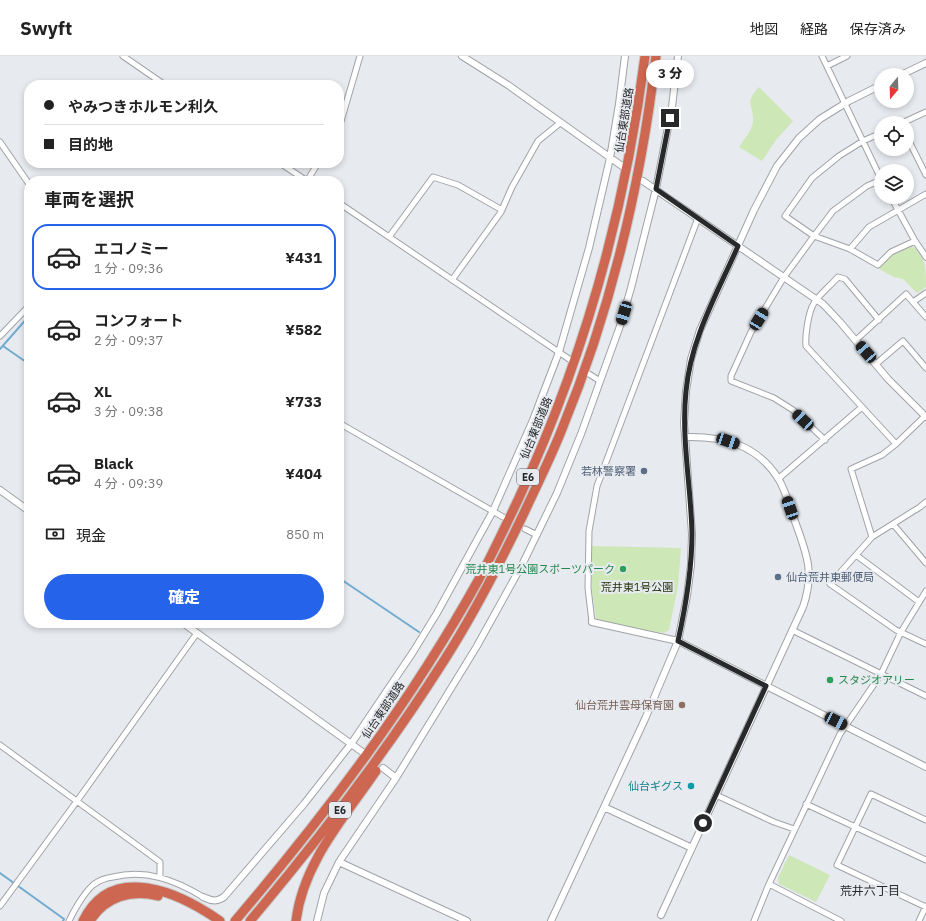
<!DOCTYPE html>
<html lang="ja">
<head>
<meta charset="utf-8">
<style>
  :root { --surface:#fff; --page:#f6f6f6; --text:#222; --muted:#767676; --line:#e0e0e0; --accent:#2563eb }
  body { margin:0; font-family:"IBM Plex Sans","Noto Sans JP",sans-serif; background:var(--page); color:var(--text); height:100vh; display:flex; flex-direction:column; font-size:15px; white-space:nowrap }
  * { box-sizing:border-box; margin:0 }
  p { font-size:13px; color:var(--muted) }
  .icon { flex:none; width:22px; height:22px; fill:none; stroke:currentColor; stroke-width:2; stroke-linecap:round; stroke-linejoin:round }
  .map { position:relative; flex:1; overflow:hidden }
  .panel { position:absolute; left:24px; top:120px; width:320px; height:452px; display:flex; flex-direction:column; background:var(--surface); border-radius:16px; box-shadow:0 2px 6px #0003 }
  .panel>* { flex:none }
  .banner { position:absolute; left:24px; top:24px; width:320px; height:88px; border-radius:16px; box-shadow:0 2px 6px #0003; display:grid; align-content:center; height:88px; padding:0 20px; background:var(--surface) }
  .needle { width:26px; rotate:199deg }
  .controls { position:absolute; left:874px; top:12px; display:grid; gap:8px }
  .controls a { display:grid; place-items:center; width:40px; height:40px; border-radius:50%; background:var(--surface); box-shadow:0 2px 6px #0003; font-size:20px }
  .end { position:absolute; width:18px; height:18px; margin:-9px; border:5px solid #28292b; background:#fff; box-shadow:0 0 0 2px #fff }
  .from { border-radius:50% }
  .bubble { position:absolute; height:28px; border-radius:14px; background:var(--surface); box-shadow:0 2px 6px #0003; font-size:13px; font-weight:800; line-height:28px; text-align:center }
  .car { position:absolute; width:12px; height:24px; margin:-12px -6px; border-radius:5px; box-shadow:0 0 3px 1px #0007; background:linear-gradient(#222 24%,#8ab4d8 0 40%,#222 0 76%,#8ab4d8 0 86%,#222 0) }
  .banner b { display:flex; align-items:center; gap:14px; height:38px; font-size:15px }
  .banner b+b { border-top:1px solid var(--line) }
  .banner i { width:10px; height:10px; background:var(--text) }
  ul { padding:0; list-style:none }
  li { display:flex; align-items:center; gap:12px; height:66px; margin:0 8px 6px; padding:0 12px; border:2px solid transparent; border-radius:16px }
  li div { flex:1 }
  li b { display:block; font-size:15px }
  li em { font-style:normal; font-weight:800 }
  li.on { border-color:var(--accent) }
  li>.icon { width:36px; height:36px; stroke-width:1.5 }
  h2 { padding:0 20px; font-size:18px; line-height:48px }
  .pay { display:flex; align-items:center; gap:10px; height:44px; padding:0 20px; font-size:15px }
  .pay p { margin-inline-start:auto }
  .button { display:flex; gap:8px; margin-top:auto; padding:8px 20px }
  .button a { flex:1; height:46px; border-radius:24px; background:var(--accent); color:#fff; font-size:16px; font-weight:800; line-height:46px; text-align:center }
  header { display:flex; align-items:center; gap:24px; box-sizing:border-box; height:56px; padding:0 20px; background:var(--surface); border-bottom:1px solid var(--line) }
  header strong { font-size:19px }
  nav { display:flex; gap:22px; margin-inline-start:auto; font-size:14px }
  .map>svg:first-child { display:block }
  .green { fill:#cee7b7 }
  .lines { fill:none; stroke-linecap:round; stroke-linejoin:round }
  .stream { stroke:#72abcf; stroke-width:2 }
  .minor-casing { stroke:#a0a3a7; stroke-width:7 }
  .tertiary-casing { stroke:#a0a3a7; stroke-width:8 }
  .motorway-casing { stroke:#c7c7c8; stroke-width:11 }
  .minor { stroke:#fff; stroke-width:5 }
  .tertiary { stroke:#fff; stroke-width:6 }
  .motorway { stroke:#ce6751; stroke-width:9 }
  .route { stroke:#28292b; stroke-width:5 }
  .service-dot { fill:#5c6f8a; stroke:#e7eaef; stroke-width:1.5 }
  .leisure-dot { fill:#2e9e5b; stroke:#e7eaef; stroke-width:1.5 }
  .education-dot { fill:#8d6e63; stroke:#e7eaef; stroke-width:1.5 }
  .culture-dot { fill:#0f9aa8; stroke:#e7eaef; stroke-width:1.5 }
  .labels { text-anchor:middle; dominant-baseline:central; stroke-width:4; stroke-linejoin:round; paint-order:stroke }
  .shield { fill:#e7eaef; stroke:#616366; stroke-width:1 }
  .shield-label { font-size:10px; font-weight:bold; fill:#28292b }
  .street-label { font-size:11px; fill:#28292b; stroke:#e7eaef }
  .service-label { font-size:11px; fill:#4e5e75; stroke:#e7eaef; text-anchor:end }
  .leisure-label { font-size:11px; fill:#27864d; stroke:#e7eaef; text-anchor:end }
  .park-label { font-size:11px; fill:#22330c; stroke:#e7eaef }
  .education-label { font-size:11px; fill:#785e54; stroke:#e7eaef; text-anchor:end }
  .culture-label { font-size:11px; fill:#0d838f; stroke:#e7eaef; text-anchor:end }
  .neighbourhood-label { font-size:12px; fill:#28292b; stroke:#e7eaef }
</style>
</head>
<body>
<header>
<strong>Swyft</strong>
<nav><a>地図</a><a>経路</a><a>保存済み</a></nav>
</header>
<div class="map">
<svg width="926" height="865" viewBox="0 0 926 865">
  <rect width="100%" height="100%" fill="#e7eaef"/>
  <path class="green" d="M759,31L793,65L776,84L762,105L739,91C744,84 752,74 753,66C754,47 743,49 759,31Z
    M911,190C926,196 926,215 926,231L917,237L903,223L894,221L879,213L891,200Z
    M592,490L681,492L678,530L669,574L664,577L643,574L599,565L596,562L592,534Z
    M789,799L830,819L816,846L779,828L778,822Z"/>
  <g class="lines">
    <path class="stream" d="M3,290L29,308
      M0,293L29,260
      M339,522L419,576
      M0,817L64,863L63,865"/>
    <g class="minor-casing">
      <path id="minor" d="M123,0L165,29
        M822,0L881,123
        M827,10L847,0
        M902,67L926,56
        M339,72L360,0
        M881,77L863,85L839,100L812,122L785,160L814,180L833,155L867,130L881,124
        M907,81L926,119
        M0,86L29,128
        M280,107L307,125
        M307,125L318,107
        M891,141L915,185L926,201
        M339,147L569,303
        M389,181L433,121L458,129L502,154
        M850,193L869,171L926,138
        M452,224L501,156L512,131L538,85L560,67
        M913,246L926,237
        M879,264L845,223L838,221C830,230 820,238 814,247C808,257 805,280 806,290L896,388
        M0,280L29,250
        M856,284L906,238L926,261
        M876,308L903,285L926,312
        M589,318L600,325
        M339,367L503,461
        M825,384L793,354L774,342L731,325V320L751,276L784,221L814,180L850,193L878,209L891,196L915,185
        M778,423L862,351
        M926,446L920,451L872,481L830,528L896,574L926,588
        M893,468L926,507
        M525,473L537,479
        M872,481L851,413L882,399L896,388L925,360
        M856,499L919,546
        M592,566L588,532L589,475L597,430L698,162
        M792,574L926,640
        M0,689L160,806V821
        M716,739L774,766L794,773
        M806,748L926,804
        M769,828L841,865
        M0,850L77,745L197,577
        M926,851L837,809L871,738L926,764
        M69,865C74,854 84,837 93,829C98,825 106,822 113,821C146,813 175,824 203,841
        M754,865L769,828L840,678L881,618L901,576L926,535
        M919,865L926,850"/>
    </g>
    <g class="tertiary-casing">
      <path id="tertiary" d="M462,0L508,29L622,110
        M901,19L926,7
        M643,125L823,248L840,266L888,323L926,361
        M0,434L29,455
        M592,566L678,585L926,711
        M183,567L361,695
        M383,712L396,722
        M604,751L692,792
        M339,806L467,865
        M203,841C212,845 216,846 224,841L304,748L351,688L413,596L437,557L493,455L533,364L559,296L589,192L610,102L619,48L625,0
        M661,859L803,551C814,519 808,501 797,471C791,455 787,437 778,422C756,388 723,380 685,381
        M317,865L324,837L339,806L396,722L477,590L523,507L557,437L581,378L620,270L631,232L656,133L672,51L678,0
        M551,865L645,663L678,585L687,540L691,509L692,478L684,367L686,335L691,303L700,274L754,154L777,110L799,82L820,63L849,45L881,29"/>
    </g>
    <g class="motorway-casing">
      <path id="motorway" d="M83,865C112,805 180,837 220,865
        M90,865C105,841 131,833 158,840
        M235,865C326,758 411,646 479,523C493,497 505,471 518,444C584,303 625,155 645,0
        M250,865C320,782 387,695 445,603C475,556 500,507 524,457C537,429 551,401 562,373C611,254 641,127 656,0
        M296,865C303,807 344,762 376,715"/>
    </g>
    <use href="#minor" class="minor"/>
    <use href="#tertiary" class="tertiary"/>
    <use href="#motorway" class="motorway"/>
  </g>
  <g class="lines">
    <path class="route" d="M670,62L656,133L738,190C717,238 691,282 686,335C681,382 691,430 692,477C692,513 686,549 678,585L766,630L703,767"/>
  </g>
  <g class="service-dot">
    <circle cx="644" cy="415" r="4"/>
    <circle cx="778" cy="521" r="4"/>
  </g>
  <g class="leisure-dot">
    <circle cx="623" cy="513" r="4"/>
    <circle cx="830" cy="624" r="4"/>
  </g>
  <circle class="education-dot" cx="682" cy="649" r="4"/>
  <circle class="culture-dot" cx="691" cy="730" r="4"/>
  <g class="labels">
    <g class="shield">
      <rect x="517" y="413" width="22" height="16" rx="3"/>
      <rect x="329" y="746" width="22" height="16" rx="3"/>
    </g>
    <g class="shield-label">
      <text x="528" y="421">E6</text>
      <text x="340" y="754">E6</text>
    </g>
    <g class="street-label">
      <text transform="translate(624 64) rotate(-81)">仙台東部道路</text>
      <text transform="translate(536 372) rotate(-68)">仙台東部道路</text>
      <text transform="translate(383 654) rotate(-56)">仙台東部道路</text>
    </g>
    <g class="service-label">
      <text x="636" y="415">若林警察署</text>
      <text x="786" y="521" text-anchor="start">仙台荒井東郵便局</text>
    </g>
    <g class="leisure-label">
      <text x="615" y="513">荒井東1号公園スポーツパーク</text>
      <text x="838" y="624" text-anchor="start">スタジオアリー</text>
    </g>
    <g class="park-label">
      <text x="637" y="531">荒井東1号公園</text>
    </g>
    <g class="education-label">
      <text x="674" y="649">仙台荒井雲母保育園</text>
    </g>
    <g class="culture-label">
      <text x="683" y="730">仙台ギグス</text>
    </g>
    <g class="neighbourhood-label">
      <text x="870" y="834">荒井六丁目</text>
    </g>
  </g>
</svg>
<div class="controls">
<a><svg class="needle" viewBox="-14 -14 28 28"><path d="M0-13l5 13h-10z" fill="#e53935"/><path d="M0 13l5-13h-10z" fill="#767676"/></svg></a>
<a><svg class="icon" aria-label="locate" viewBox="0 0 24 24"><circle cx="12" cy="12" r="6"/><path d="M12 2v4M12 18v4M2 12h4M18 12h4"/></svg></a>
<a><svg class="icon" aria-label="layers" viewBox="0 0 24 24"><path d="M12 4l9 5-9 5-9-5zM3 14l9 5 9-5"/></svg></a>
</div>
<i class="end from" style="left:703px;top:767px"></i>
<i class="end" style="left:670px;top:62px"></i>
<div class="bubble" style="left:646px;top:4px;width:48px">3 分</div>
<i class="car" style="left:624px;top:257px;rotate:197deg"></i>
<i class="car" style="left:759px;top:263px;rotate:31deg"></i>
<i class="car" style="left:866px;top:296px;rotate:319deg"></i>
<i class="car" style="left:803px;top:364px;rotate:313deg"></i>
<i class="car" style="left:728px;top:385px;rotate:109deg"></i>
<i class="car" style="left:790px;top:452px;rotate:341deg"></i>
<i class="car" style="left:836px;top:665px;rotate:117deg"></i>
<div class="banner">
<b><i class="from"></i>やみつきホルモン利久</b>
<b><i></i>目的地</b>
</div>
<section class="panel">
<h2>車両を選択</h2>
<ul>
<li class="on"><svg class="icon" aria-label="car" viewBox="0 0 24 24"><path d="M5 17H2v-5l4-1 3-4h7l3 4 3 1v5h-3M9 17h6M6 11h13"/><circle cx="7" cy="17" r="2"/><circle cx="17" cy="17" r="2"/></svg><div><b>エコノミー</b><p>1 分 · 09:36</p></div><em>¥431</em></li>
<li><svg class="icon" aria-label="car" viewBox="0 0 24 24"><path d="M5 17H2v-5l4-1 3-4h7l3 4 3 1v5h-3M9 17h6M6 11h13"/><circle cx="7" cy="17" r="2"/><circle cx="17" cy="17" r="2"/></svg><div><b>コンフォート</b><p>2 分 · 09:37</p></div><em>¥582</em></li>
<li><svg class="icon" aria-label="car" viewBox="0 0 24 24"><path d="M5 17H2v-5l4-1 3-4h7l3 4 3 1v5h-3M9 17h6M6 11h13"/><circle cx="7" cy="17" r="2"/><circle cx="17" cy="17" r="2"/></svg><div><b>XL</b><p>3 分 · 09:38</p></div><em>¥733</em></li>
<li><svg class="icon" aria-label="car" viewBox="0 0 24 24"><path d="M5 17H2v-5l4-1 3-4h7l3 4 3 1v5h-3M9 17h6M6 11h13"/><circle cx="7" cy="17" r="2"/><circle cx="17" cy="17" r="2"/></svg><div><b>Black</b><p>4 分 · 09:39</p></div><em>¥404</em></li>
</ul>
<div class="pay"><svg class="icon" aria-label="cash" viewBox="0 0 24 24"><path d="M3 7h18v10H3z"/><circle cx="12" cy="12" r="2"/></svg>現金<p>850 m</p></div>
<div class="button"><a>確定</a></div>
</section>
</div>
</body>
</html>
